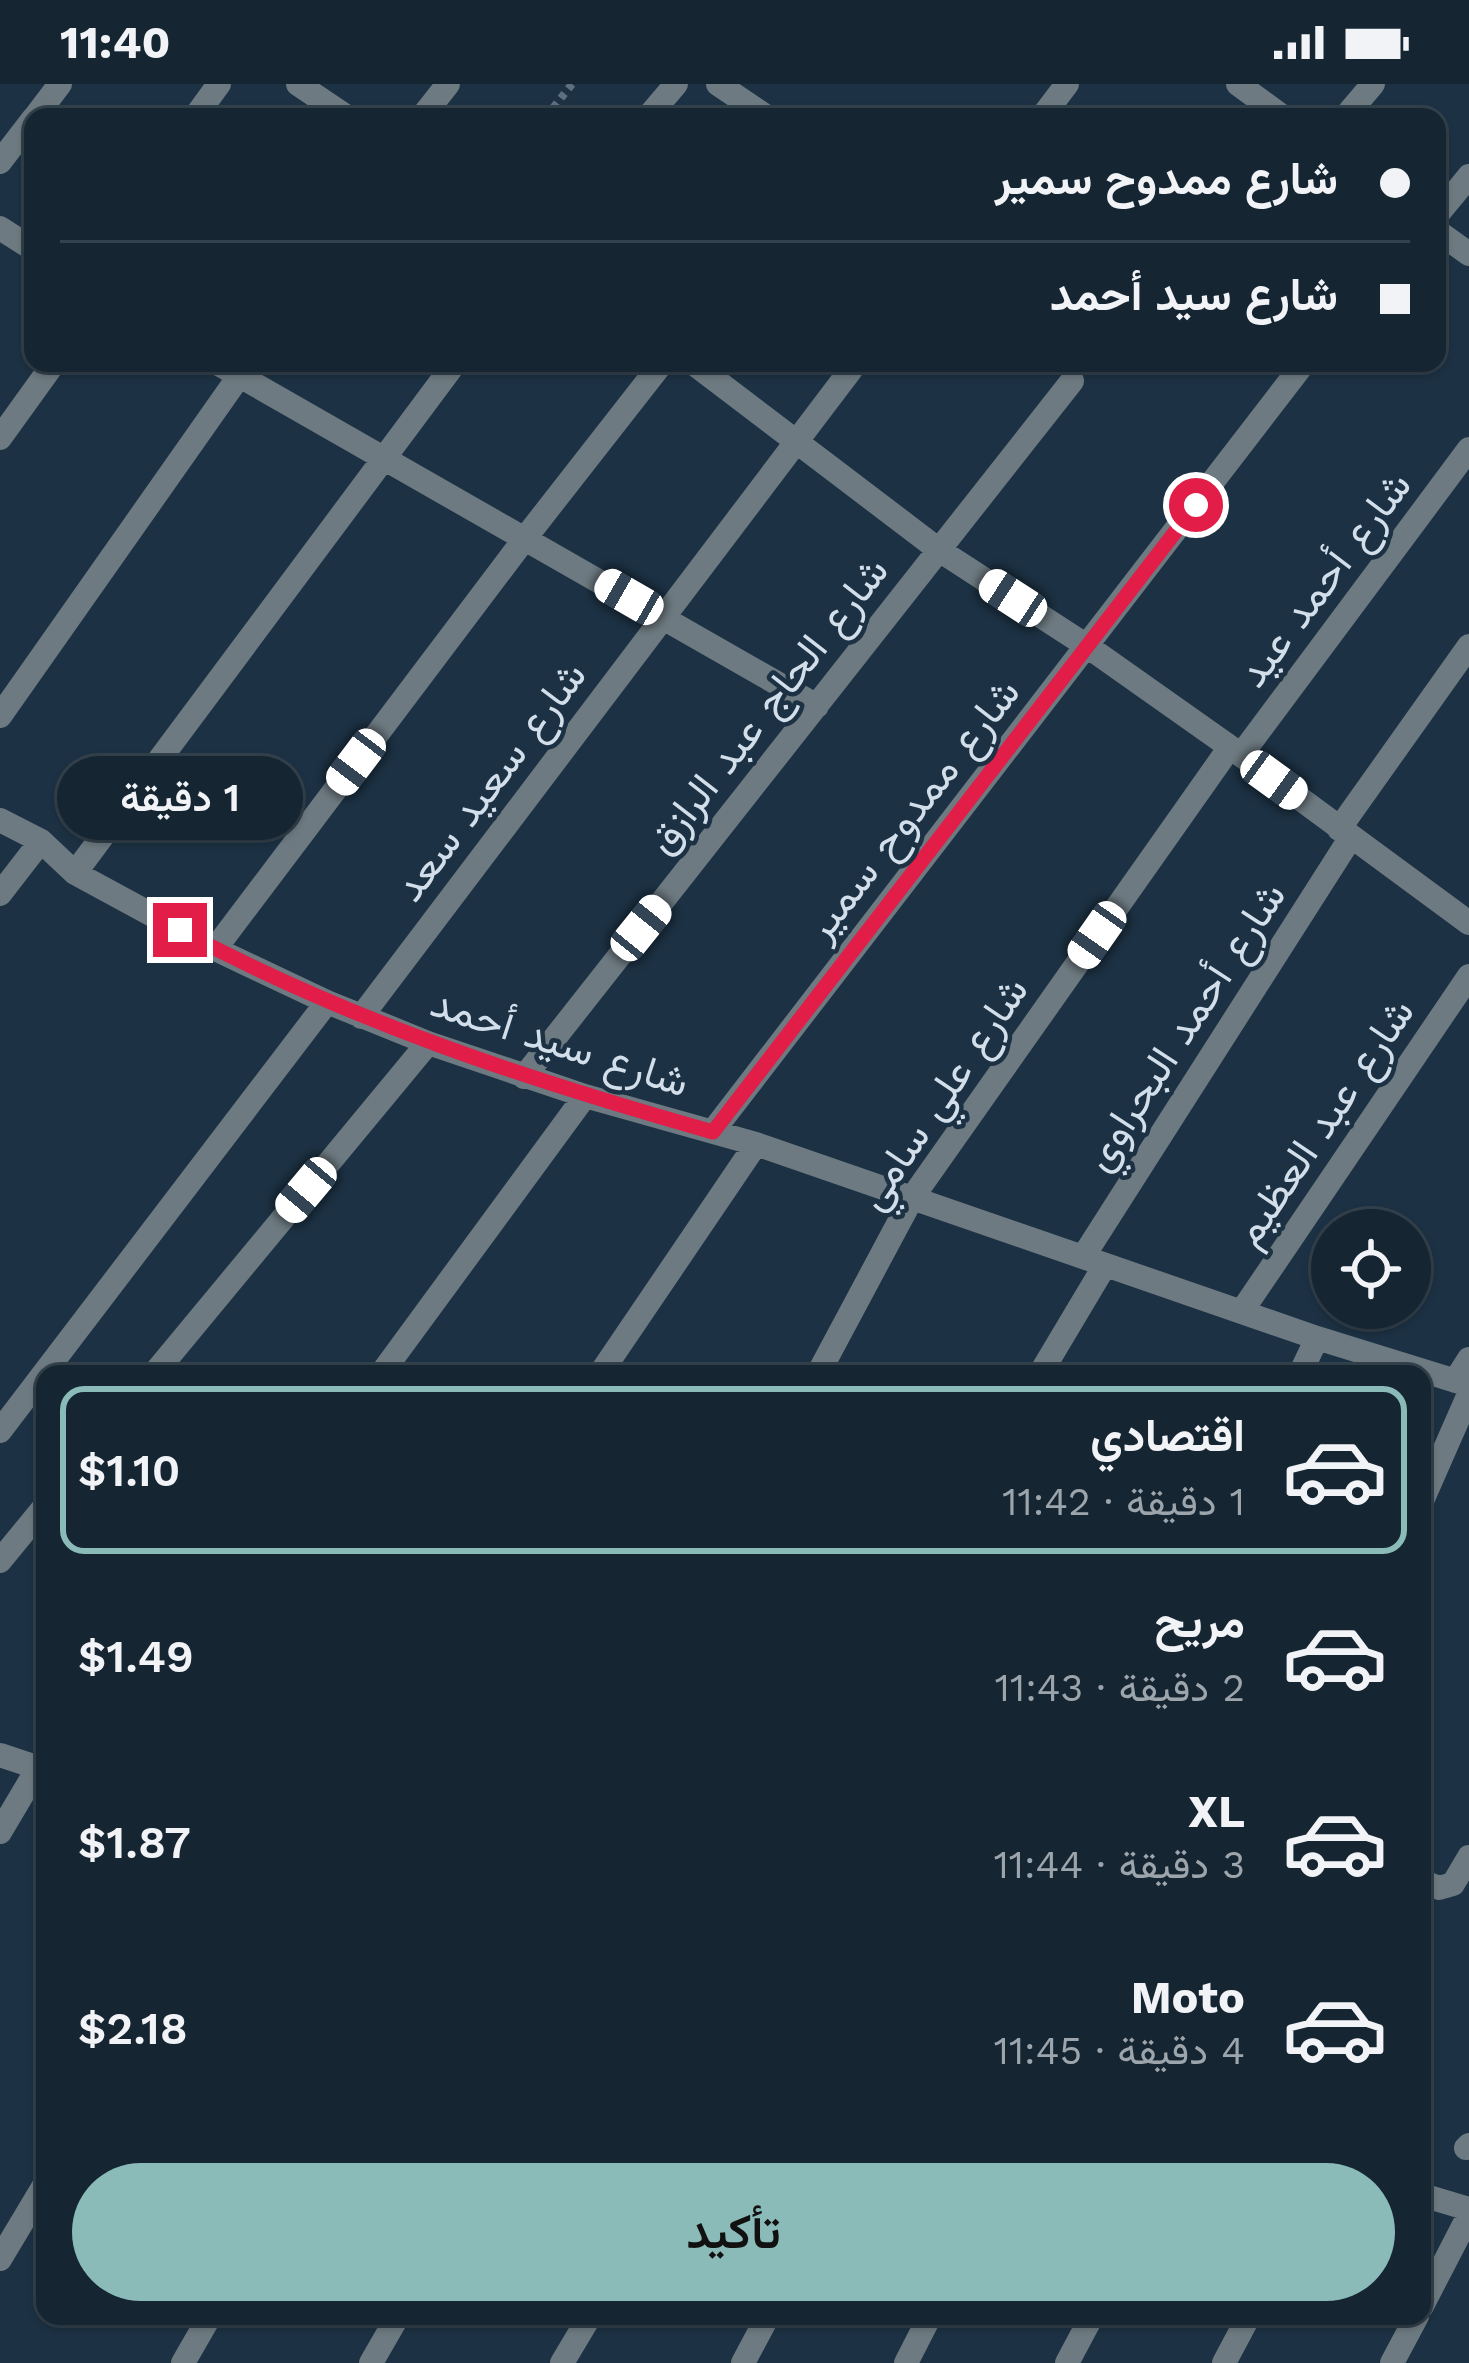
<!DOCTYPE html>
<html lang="ar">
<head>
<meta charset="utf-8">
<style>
  :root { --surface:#152532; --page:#22313e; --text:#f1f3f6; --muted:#9da5ac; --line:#34424d; --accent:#8bbbb9 }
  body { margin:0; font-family:"Work Sans",Vazirmatn,sans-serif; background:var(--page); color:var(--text); direction:rtl; height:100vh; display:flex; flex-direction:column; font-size:45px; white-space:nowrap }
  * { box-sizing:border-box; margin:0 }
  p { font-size:39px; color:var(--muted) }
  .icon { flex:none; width:66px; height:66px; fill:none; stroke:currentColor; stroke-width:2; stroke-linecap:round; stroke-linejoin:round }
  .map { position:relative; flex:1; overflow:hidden; direction:ltr }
  .sheet { position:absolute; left:36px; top:1281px; width:1395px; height:960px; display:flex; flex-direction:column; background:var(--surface); border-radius:24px; box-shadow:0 3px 9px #0004,0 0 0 3px var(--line); direction:rtl }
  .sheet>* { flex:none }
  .banner { position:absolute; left:24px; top:24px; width:1422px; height:264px; border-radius:24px; box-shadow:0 3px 9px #0004,0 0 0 3px var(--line); direction:rtl; display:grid; align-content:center; height:264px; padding:0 36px; background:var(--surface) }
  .controls { position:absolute; left:1311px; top:1125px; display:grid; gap:24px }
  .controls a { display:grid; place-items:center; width:120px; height:120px; border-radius:50%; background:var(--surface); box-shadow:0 3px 9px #0004,0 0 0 3px var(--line); font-size:60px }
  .end { position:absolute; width:54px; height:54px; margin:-27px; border:15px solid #e11d48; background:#fff; box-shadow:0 0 0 6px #fff }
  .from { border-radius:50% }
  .bubble { position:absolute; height:84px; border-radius:42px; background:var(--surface); box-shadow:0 3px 9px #0004,0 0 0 3px var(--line); font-size:39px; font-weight:600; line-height:84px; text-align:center; direction:rtl }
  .car { position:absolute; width:36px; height:72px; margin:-36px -18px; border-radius:15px; box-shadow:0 0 9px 3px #0007; background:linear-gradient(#fff 24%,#345 0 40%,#fff 0 76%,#345 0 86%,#fff 0) }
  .banner b { display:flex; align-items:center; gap:42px; height:114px; font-size:45px }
  .banner b+b { border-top:3px solid var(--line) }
  .banner i { width:30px; height:30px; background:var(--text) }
  ul { padding:21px 0 0; list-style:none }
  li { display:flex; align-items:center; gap:36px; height:168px; margin:0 24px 18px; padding:0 12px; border:6px solid transparent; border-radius:24px }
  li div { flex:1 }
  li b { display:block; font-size:45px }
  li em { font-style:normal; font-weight:600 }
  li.on { border-color:var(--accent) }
  li>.icon { width:108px; height:108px; stroke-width:1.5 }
  .button { display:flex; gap:24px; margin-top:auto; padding:24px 36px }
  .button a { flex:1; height:138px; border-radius:72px; background:var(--accent); color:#111; font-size:48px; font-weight:600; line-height:138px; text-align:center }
  .status { display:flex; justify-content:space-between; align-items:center; height:84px; padding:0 60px; background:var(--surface); direction:ltr }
  .status svg { height:33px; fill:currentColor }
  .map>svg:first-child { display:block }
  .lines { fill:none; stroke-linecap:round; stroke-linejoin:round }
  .path { stroke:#5e7080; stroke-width:8; stroke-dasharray:6 6; stroke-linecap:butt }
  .minor { stroke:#6d7a81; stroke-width:24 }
  .route { stroke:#e11d48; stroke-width:15 }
  .labels { text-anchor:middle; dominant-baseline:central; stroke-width:9; stroke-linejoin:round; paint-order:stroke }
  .street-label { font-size:42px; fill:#d2dfeb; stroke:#1c3143 }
</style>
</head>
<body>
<div class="status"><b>11:40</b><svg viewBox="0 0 49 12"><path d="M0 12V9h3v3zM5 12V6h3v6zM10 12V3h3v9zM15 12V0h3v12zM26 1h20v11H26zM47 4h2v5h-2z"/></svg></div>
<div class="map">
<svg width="1469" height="2279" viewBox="0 0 1469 2279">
  <rect width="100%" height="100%" fill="#1c3143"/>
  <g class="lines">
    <path class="path" d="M546,33L572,0"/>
    <path class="minor" d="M298,0L347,33
      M718,0L767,33
      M1238,0L1283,33
      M35,33L60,0
      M195,33L219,0
      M422,33L448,0
      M648,33L676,0
      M1042,33L1067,0
      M1345,33L1373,0
      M0,78L33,35
      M1437,131L1469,92
      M0,144L33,165
      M1437,147L1469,170
      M217,279L817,622
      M693,279L939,466L1087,562L1230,663L1469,839
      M0,354L54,279
      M0,632L247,281
      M1241,671L1469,365
      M0,736L41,757L75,789L215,865L327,918L428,959L585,1012L756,1060L1317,1254L1469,1301
      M1339,745L1469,562
      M75,789L455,279
      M0,810L41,757
      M215,865L526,453L662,279
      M361,933L856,279
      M524,993L1072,297
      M713,1047L1304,279
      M1083,1173L1351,753
      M1242,1227L1469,892
      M154,1290L428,959
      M381,1290L585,1012
      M600,1290L756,1060
      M818,1290L912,1114L1230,663
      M1040,1290L1105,1181
      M1300,1290L1317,1254
      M1455,1297L1469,1275
      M0,1347L327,918
      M1422,1417L1469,1310
      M0,1477L45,1422
      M0,1671L45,1686
      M0,1748L38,1684
      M1422,1797L1439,1804L1453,1800L1469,1773
      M1466,2064L1469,2061
      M1422,2111L1469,2125
      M0,2175L45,2100
      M1422,2222L1469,2131
      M183,2279L210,2232
      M371,2279L398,2232
      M562,2279L590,2232
      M743,2279L768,2232
      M906,2279L930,2232
      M1067,2279L1092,2232
      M1224,2279L1249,2232
      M1392,2279L1417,2232"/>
  </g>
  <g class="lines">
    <path class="route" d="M180,846C349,937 529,996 713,1048L1196,421"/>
  </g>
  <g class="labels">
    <g class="street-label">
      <text transform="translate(1324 495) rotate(-53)">شارع أحمد عيد</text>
      <text transform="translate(767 621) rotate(-52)">شارع الحاج عبد الرازق</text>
      <text transform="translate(490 697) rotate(-53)">شارع سعيد سعد</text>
      <text transform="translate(912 725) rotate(-52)">شارع ممدوح سمير</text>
      <text transform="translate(1184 942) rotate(-57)">شارع أحمد البحراوي</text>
      <text transform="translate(560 958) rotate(18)">شارع سيد أحمد</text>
      <text transform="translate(942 1009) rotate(-56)">شارع علي سامي</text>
      <text transform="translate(1323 1038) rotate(-56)">شارع عبد العظيم</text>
    </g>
  </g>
</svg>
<div class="controls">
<a><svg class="icon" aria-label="locate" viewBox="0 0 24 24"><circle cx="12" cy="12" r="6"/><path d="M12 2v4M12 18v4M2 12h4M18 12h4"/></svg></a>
</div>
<i class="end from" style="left:1196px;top:421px"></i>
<i class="end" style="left:180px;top:846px"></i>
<div class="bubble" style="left:57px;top:672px;width:246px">1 دقيقة</div>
<i class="car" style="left:629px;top:513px;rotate:300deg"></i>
<i class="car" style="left:1013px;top:514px;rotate:303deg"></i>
<i class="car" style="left:356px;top:678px;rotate:217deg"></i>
<i class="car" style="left:1274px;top:696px;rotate:126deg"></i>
<i class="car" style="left:641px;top:844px;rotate:39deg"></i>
<i class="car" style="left:1097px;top:851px;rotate:215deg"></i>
<i class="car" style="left:306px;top:1106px;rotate:220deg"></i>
<div class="banner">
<b><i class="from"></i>شارع ممدوح سمير</b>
<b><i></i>شارع سيد أحمد</b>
</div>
<section class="sheet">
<ul>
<li class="on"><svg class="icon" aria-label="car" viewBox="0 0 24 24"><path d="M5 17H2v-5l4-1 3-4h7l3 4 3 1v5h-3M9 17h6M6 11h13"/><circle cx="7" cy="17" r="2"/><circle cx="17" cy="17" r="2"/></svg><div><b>اقتصادي</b><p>1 دقيقة · 11:42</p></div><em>$1.10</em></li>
<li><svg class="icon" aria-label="car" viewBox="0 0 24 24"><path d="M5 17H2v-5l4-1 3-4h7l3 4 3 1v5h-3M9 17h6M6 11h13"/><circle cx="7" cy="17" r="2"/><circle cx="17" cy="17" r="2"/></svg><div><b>مريح</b><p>2 دقيقة · 11:43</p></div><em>$1.49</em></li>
<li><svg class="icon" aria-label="car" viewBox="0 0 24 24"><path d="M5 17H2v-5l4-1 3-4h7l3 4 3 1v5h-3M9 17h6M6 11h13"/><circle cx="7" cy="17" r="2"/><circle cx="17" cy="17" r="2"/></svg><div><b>XL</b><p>3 دقيقة · 11:44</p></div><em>$1.87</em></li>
<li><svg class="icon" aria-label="car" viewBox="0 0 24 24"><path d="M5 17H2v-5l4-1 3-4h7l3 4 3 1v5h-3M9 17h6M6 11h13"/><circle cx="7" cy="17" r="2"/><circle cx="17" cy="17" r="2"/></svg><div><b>Moto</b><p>4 دقيقة · 11:45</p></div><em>$2.18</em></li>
</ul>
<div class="button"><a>تأكيد</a></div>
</section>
</div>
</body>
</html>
